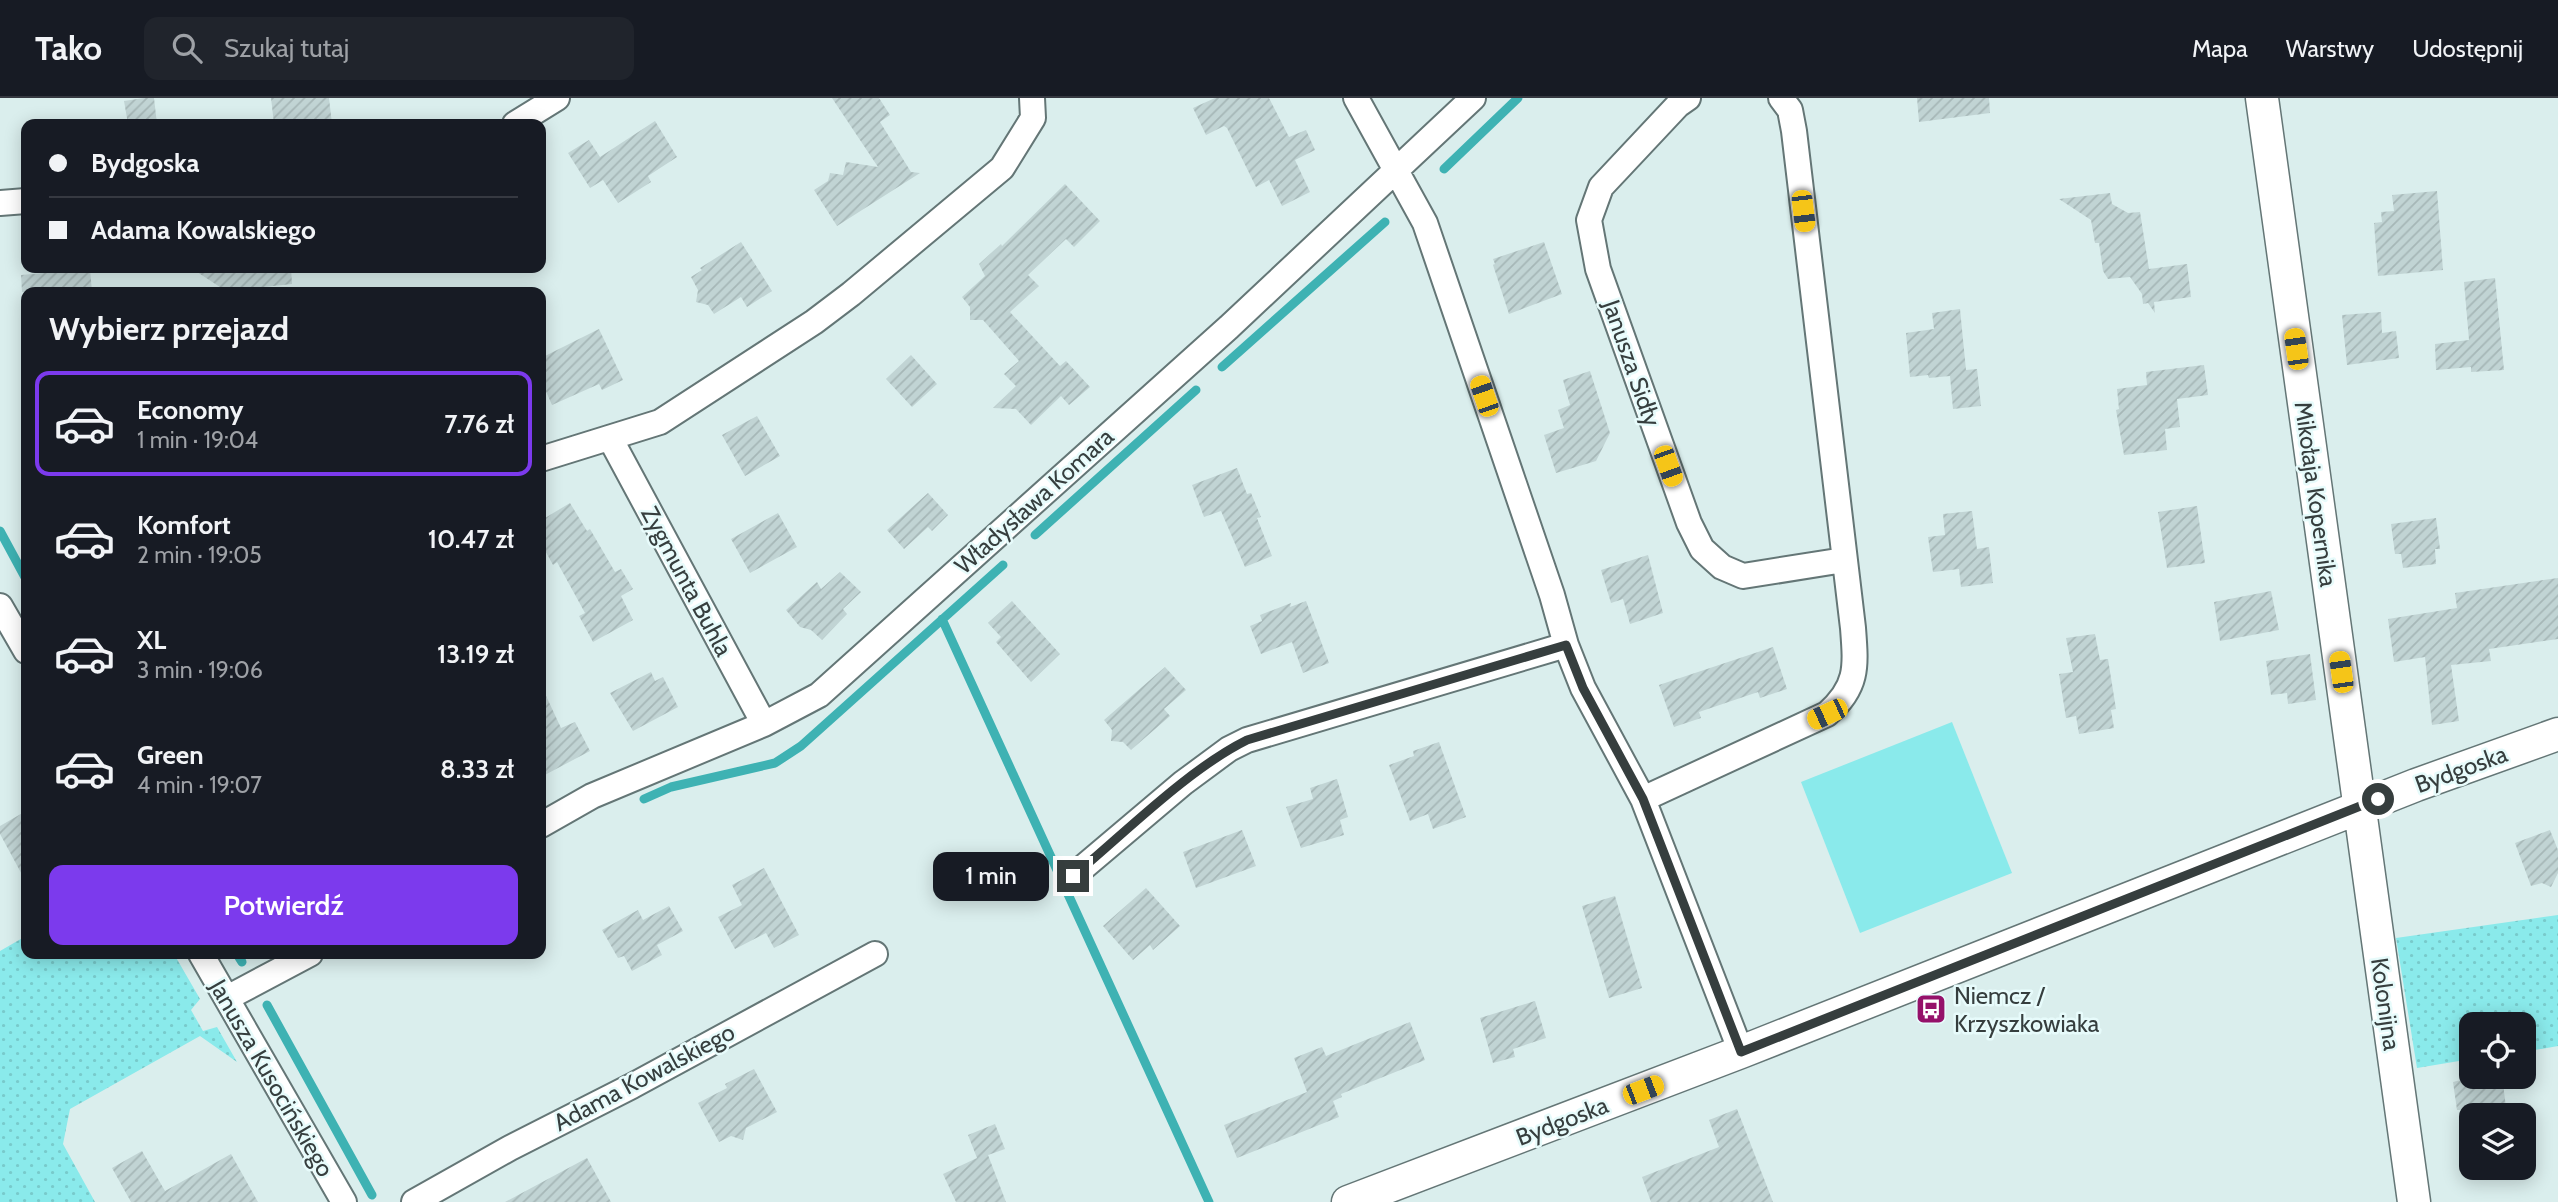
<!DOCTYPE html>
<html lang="pl">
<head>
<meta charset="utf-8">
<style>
  :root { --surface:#171b24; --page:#20242c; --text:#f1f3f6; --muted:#9ea1a6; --line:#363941; --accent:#7c3aed }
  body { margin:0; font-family:Cabin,sans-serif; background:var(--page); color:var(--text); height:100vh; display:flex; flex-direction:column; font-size:26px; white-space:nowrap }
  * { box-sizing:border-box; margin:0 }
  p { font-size:23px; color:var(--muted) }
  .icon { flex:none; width:38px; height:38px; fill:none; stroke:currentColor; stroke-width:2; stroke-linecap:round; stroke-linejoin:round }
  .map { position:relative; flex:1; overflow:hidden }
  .sheet { position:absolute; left:21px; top:189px; width:525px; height:672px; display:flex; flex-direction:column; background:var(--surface); border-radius:14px; box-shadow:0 4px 18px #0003 }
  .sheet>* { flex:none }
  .top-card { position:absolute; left:21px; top:21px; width:525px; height:154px; border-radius:14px; box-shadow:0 4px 18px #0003; display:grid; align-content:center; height:154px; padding:0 28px; background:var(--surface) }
  .fabs { position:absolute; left:2459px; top:914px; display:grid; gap:14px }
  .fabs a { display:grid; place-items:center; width:77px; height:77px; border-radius:14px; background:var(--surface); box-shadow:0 4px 18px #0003; font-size:35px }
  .end { position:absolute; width:32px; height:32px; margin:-16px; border:9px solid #363e3e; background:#fff; box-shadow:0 0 0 4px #fff }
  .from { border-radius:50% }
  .bubble { position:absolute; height:49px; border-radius:14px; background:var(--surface); box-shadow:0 4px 18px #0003; font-size:23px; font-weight:600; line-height:49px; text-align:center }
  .car { position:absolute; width:21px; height:42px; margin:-21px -10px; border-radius:9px; box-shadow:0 0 5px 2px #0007; background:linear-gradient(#f5c518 24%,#345 0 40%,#f5c518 0 76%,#345 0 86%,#f5c518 0) }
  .top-card b { display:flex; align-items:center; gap:24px; height:66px; font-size:26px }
  .top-card b+b { border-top:2px solid var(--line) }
  .top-card i { width:18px; height:18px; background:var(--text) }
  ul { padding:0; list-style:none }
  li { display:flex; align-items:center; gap:21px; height:105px; margin:0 14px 10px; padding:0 14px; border:4px solid transparent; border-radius:14px }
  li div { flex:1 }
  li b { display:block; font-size:26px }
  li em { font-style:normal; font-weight:600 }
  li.on { border-color:var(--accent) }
  li>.icon { width:63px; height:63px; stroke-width:1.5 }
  h2 { padding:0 28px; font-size:32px; line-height:84px }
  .action { display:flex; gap:14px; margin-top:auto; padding:14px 28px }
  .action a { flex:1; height:80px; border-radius:14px; background:var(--accent); color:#fff; font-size:28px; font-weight:600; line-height:80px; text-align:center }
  header { display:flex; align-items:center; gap:42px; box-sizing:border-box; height:98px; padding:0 35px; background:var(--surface); border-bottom:2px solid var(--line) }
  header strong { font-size:33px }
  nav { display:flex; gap:38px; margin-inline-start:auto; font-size:24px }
  .search { width:490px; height:63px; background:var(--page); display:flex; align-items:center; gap:18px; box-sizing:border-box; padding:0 24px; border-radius:14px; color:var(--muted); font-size:26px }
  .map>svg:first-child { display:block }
  .grass { fill:url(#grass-dots) }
  .garden { fill:#8aeaeb }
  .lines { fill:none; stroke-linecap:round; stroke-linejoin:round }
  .stream { stroke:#3eb2b3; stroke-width:9 }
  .building { fill:url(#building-hatch) }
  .minor-casing { stroke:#647676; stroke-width:28 }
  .tertiary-casing { stroke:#647676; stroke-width:35 }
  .minor { stroke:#fff; stroke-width:24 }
  .tertiary { stroke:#fff; stroke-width:32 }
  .route { stroke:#363e3e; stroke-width:9 }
  .labels { text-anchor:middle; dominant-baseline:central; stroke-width:5; stroke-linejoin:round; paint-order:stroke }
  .street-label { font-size:24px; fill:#363e3e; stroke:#e7fbfb }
  .poi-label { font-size:24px; fill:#363e3e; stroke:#e7fbfb; text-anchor:start }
</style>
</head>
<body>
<header>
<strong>Tako</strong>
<div class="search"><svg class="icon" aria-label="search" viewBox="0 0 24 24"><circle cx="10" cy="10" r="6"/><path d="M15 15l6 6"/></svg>Szukaj tutaj</div>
<nav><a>Mapa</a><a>Warstwy</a><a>Udostępnij</a></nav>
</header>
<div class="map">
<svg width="2558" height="1104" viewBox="0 0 2558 1104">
  <defs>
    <pattern id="grass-dots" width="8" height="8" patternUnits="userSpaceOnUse" patternTransform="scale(1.75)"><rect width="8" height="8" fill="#8aeaeb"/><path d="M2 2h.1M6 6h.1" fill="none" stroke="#78cacb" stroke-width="1.8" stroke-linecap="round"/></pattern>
    <pattern id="building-hatch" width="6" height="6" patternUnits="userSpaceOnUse" patternTransform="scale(1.75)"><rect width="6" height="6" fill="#c1d4d4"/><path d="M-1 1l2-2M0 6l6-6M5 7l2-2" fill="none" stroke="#a6b7b7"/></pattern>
  </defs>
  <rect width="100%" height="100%" fill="#daeeed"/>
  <path class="grass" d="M2558,817V948L2524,954V926H2471V961L2417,970L2396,840Z
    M26,838V856H174L200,901L191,912L203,933L217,929L237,964L200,938L70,1011L63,1046L95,1104H0V853Z"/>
  <path class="garden" d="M1952,624L2012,775L1860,835L1801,684Z"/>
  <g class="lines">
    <path class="stream" d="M1444,71L1518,0
      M1222,269L1385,124
      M0,433L26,481
      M1035,437L1196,292
      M942,521L1209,1104
      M644,701L671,689L775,665L801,648L1003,467
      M237,856L242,864
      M267,907L372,1097"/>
  </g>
  <path class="building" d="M144,0H154L157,26H128L124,3Z
    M271,0H329L332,26H274Z
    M832,0H879L890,17L880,24L911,74L920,75L837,128L814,92L828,83L830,75L843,77L846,64L878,69Z
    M1215,0H1269L1289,39L1306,32L1315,52L1295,62L1310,94L1282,108L1269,82L1256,89L1227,30L1224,28L1206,37L1193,10Z
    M1917,0H1989L1990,15L1919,24Z
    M655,23L677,59L648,78L651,84L618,105L603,82L590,90L568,55L589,42L600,59Z
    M1065,86L1100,123L1074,149L1066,141L1028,177L1039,188L1010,214L1060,268L1066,263L1090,289L1069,307L1061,298L1031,327L1016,311L993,310L1016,288L1004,276L1019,263L983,222H970V209L962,199L985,178L979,166L1001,146L1002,148Z
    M2437,93L2443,172L2378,178L2374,125L2382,124L2381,114L2394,113L2392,97Z
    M2110,95L2112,106L2128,115L2140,114L2149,171L2187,166L2191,199L2154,204L2155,215L2148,205L2143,206L2142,196L2130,179L2108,181L2103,173L2099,145H2095L2091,122L2059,101Z
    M741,144L772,193L747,209L741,199L714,216L708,207L696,204L698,192L691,179L702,172L700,170Z
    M1544,144L1562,196L1509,216L1493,167L1495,166L1493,161Z
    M191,170H291L292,186L226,193Z
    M90,171L92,194H22L21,177Z
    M2495,180L2504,272L2471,274V269L2436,272L2435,246L2469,242L2464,184Z
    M1960,211L1966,272L1977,271L1981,308L1953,311L1950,278L1929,280L1928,277L1910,279L1906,235L1934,231L1932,215Z
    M2381,214L2382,235L2396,233L2399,260L2347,267L2342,217Z
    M599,231L623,282L602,292L599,286L552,307L541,282V260Z
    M911,257L937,286L912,309L886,281Z
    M2204,267L2208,297L2177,301L2180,329L2165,331L2167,352L2124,357L2116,312L2119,311L2117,291L2147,287L2146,274Z
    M1590,273L1610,335L1596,363L1556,375L1544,337L1564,330L1558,312L1570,307L1563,282Z
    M757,318L780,358L745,378L722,337Z
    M1237,370L1247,396L1251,395L1261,419L1257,420L1272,458L1245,469L1221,413L1204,419L1192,387Z
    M928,395L948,417L932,433L928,429L904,451L887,432Z
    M570,405L587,433L590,431L615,474L621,471L633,491L621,498L633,522L593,544L579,518L585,515L557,464L553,467L541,445V435L545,420Z
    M2197,408L2205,465L2167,470L2158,414Z
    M1972,413L1977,451L1989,449L1993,485L1961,489L1959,471L1933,474L1928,439L1945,437L1943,416Z
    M778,415L797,449L750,475L731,441Z
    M2436,420L2440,451H2435L2436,466L2403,470L2401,456H2395L2391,426Z
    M1648,457L1663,515L1630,526L1623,501L1611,505L1601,472Z
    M840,474L861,494L843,511L847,516L822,542L811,532L800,529L786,512L817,484L821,491Z
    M2558,480V541L2489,551L2491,563L2451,567L2459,623L2432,627L2425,559L2394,564L2388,521L2457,510L2455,495Z
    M2271,493L2279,532L2220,543L2214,504Z
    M1012,503L1060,556L1031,584L996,544L1001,539L988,525Z
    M1306,503L1329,565L1303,575L1292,544L1261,556L1250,528L1262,523L1260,517L1291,505L1290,509Z
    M2095,536L2100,562L2108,561L2116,611L2111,612L2114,630L2079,636L2076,618L2066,620L2059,576L2073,574L2066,540Z
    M1773,549L1787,591L1760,600L1758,594L1699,614L1701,620L1674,629L1659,587Z
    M2310,556L2316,602L2288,606L2287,595L2271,597L2266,563Z
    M1165,569L1186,592L1164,611L1170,618L1131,652L1123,644L1111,643L1112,632L1104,622Z
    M651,574L655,583L663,579L678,609L633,633L610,595Z
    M541,587L561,630L575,624L590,653L541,679Z
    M1439,644L1466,719L1433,731L1428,716L1410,723L1389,667L1414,658L1413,653Z
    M1337,681L1348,719L1340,722L1344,737L1301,750L1286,709L1313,701L1310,690Z
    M26,713V784L0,736V728Z
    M1242,732L1256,768L1196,790L1183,754Z
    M2550,732L2558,752V775L2551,789L2542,785L2531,788L2515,745Z
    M764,770L799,837L774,850L766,835L735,851L718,819L742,807L732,787Z
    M1146,790L1180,828L1153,852L1150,847L1133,862L1103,828Z
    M1615,798L1642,890L1609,900L1582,808Z
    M669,808L683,833L657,847L662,857L632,873L624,858L618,860L602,832L638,812L643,822Z
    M1535,903L1546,940L1513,951L1515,959L1493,965L1480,920Z
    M1410,924L1425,962L1341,996L1342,999L1333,1003L1339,1019L1237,1060L1224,1027L1307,994L1294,960L1322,949L1326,958Z
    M754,971L777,1014L746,1030L743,1042L731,1038L719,1044L698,1005L727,990L725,986Z
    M2477,978H2502L2507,1017H2464L2463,1012H2457L2453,984Z
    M1737,1011L1773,1104H1651L1642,1079L1719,1049L1709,1022Z
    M995,1026L1005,1051L988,1057L1006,1104H956L943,1076L977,1060L968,1037Z
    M142,1053L165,1093L231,1056L258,1104H131L112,1070Z
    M587,1060L611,1104H505Z"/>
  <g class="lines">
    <g class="minor-casing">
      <path id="minor" d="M1356,0L1425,125L1552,497L1566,547L1583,590L1643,701L1741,954
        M1688,0L1678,7L1601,89L1589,122L1598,171L1689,425L1702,451L1722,469L1743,478L1844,462
        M515,26L557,0
        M0,105L26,103
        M610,340L764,626
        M541,361L660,324L814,224L851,196L1002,70L1033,20L1032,0
        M0,508L26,553
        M1643,701L1827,616C1858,589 1856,569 1853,530L1794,33L1790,12L1781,0
        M541,727L592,698L764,626L819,597L1229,229L1473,0
        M1073,778L1183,685L1229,651L1247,642L1566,547
        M201,856L344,1104
        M227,900L310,856
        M414,1104L510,1050L632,988L875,856"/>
    </g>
    <g class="tertiary-casing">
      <path id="tertiary" d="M2262,0L2414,1104
        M1348,1104L1741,954L2416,687L2558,636"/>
    </g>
    <use href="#minor" class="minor"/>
    <use href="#tertiary" class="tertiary"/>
  </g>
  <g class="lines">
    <path class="route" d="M1073,778C1125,735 1187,672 1247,642L1566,547L1583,590L1643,701L1741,954L2378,701"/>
  </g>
  <defs>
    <g id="bus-square" transform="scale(1.575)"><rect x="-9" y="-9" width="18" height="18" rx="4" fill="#95116a" stroke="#e7fbfb"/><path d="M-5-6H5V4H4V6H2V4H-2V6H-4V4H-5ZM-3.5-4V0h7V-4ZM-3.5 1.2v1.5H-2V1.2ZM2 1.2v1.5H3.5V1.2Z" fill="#fff"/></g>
  </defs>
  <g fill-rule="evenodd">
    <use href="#bus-square" x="1931" y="911"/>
  </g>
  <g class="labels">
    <g class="street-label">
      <text transform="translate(1632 265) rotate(71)">Janusza Sidły</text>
      <text transform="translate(2316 396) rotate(82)">Mikołaja Kopernika</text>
      <text transform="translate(1034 403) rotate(-42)">Władysława Komara</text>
      <text transform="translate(687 483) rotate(62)">Zygmunta Buhla</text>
      <text transform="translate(2461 671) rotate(-20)">Bydgoska</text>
      <text transform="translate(2386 906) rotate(82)">Kolonijna</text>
      <text transform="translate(644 979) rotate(-28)">Adama Kowalskiego</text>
      <text transform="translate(272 980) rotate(60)">Janusza Kusocińskiego</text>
      <text transform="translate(1562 1023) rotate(-21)">Bydgoska</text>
    </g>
    <g class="poi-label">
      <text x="1954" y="897">Niemcz /<tspan x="1954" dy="28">Krzyszkowiaka</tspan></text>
    </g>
  </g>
</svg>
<div class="fabs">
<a><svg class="icon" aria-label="locate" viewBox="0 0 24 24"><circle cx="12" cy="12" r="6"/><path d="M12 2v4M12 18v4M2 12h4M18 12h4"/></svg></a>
<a><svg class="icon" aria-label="layers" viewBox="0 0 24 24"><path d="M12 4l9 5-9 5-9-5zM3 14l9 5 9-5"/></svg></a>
</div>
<i class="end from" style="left:2378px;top:701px"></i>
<i class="end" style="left:1073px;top:778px"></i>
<div class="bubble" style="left:933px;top:754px;width:116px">1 min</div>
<i class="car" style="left:1803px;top:113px;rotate:173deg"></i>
<i class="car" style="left:2296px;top:251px;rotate:352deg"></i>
<i class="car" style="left:1484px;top:298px;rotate:341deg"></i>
<i class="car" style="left:1668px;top:368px;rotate:160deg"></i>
<i class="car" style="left:2341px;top:574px;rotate:352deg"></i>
<i class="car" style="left:1827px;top:616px;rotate:245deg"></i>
<i class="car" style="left:1643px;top:992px;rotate:69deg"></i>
<div class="top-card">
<b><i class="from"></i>Bydgoska</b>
<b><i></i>Adama Kowalskiego</b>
</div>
<section class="sheet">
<h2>Wybierz przejazd</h2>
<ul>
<li class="on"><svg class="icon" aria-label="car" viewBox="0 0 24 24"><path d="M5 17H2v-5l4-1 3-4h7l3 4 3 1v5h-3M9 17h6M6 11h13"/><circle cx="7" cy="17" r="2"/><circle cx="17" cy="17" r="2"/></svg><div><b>Economy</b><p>1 min · 19:04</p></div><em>7.76 zł</em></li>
<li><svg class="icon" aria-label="car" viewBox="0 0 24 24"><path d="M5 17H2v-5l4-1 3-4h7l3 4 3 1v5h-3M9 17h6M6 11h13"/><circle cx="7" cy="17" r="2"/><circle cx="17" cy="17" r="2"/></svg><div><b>Komfort</b><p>2 min · 19:05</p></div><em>10.47 zł</em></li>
<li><svg class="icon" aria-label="car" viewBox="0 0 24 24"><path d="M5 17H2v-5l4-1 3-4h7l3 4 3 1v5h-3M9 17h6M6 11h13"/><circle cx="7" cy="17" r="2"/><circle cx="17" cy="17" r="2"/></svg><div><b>XL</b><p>3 min · 19:06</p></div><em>13.19 zł</em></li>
<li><svg class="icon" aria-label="car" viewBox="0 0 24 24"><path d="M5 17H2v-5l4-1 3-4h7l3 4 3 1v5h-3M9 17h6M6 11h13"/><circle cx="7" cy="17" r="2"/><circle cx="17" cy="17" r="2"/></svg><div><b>Green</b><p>4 min · 19:07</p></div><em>8.33 zł</em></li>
</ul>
<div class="action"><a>Potwierdź</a></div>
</section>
</div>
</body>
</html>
